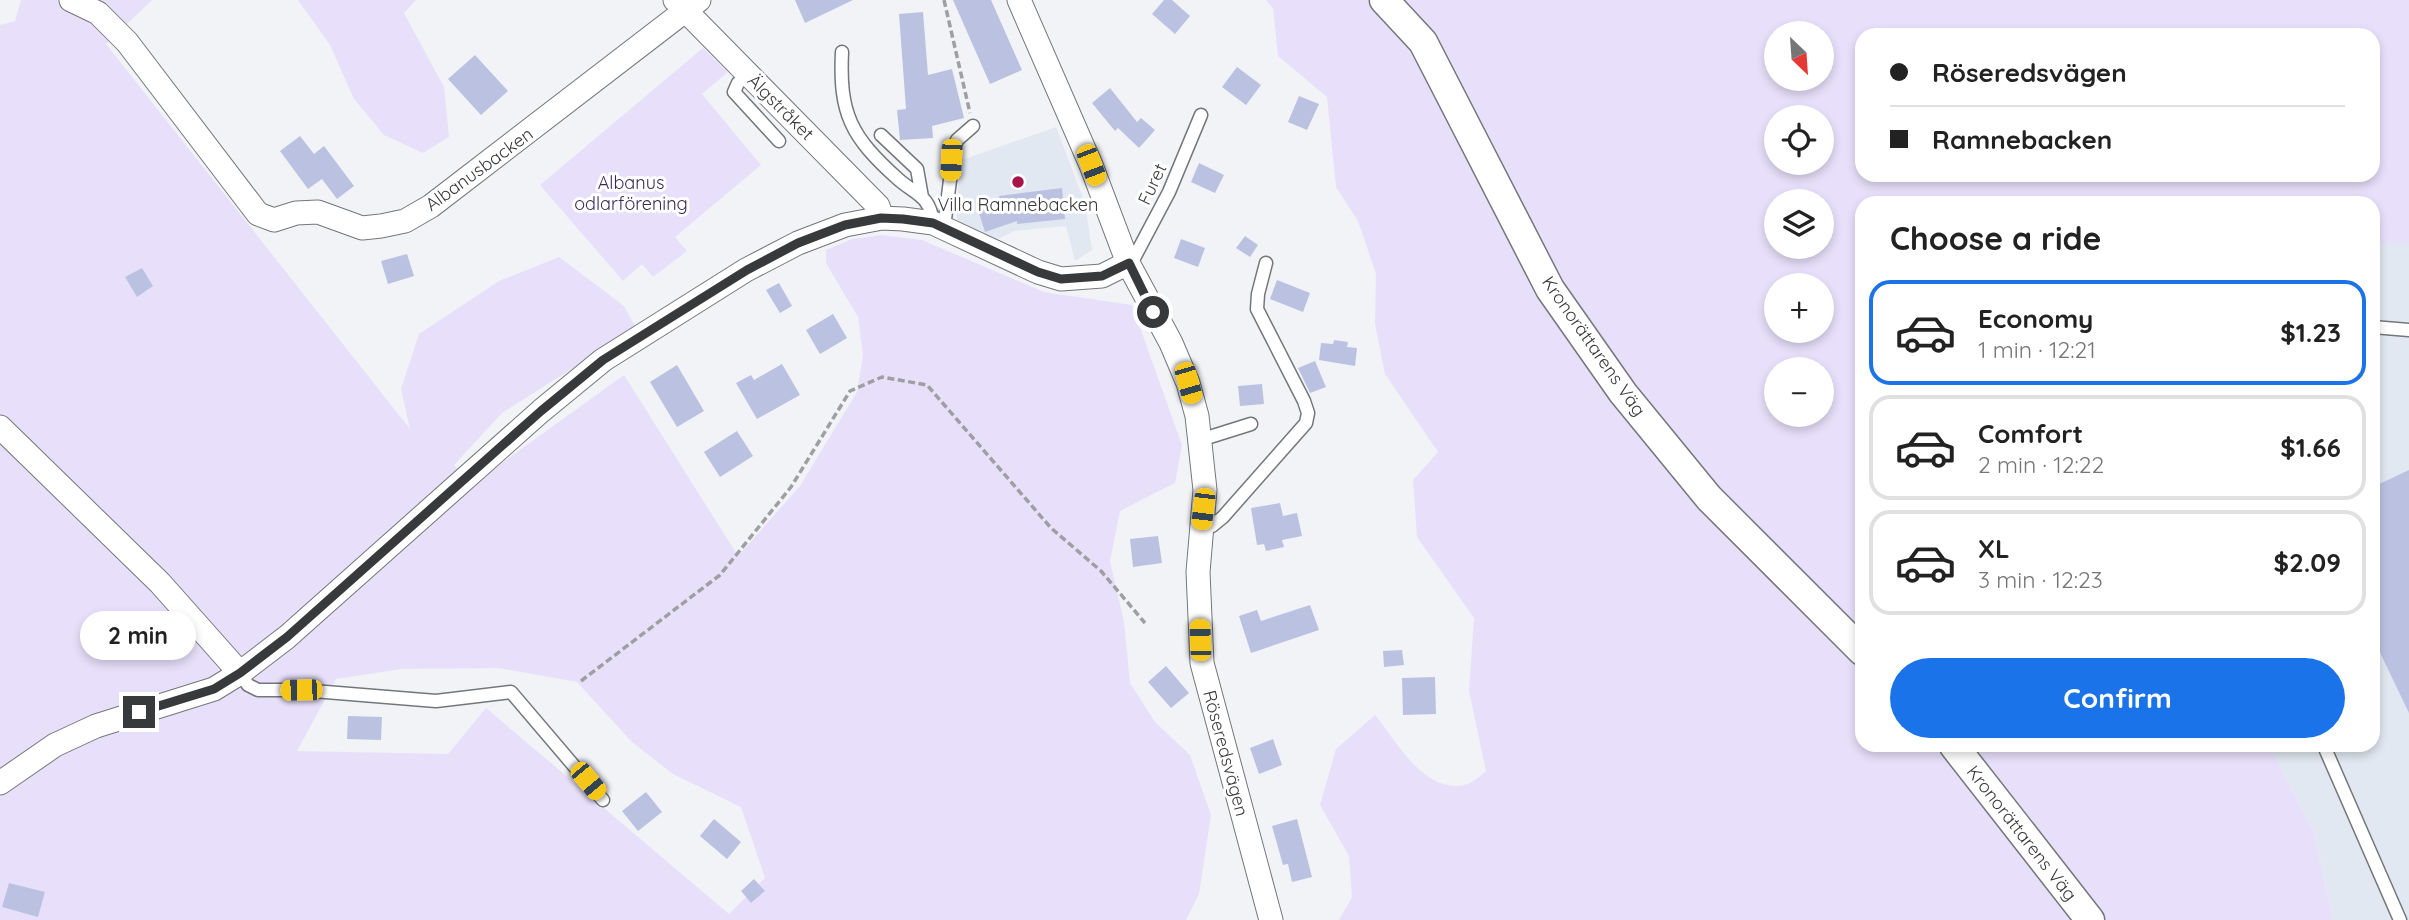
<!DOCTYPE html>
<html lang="en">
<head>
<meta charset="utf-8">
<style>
  :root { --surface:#fff; --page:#f6f6f6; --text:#222; --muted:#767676; --line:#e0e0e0; --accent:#1a73e8 }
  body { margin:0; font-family:Quicksand,sans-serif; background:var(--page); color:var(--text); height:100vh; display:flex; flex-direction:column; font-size:26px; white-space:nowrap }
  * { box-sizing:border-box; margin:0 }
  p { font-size:23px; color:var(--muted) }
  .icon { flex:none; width:38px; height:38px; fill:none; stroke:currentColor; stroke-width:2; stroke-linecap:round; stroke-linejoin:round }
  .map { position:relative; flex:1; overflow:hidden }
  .details { position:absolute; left:1855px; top:196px; width:525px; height:556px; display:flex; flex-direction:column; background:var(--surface); border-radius:21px; box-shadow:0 4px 10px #0003 }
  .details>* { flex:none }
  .guide { position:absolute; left:1855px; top:28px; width:525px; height:154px; border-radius:21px; box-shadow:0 4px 10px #0003; display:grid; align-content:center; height:154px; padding:0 35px; background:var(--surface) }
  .needle { width:46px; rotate:155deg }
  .controls { position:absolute; left:1764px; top:21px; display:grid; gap:14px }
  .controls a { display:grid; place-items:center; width:70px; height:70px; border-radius:50%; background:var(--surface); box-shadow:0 4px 10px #0003; font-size:35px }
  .end { position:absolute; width:32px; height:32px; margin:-16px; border:9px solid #38393a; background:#fff; box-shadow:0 0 0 4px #fff }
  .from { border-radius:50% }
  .bubble { position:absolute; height:49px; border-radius:24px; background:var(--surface); box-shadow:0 4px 10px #0003; font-size:23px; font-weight:700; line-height:49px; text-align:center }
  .car { position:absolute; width:21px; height:42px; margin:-21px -10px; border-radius:9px; box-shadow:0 0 5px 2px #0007; background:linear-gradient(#f5c518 24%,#345 0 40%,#f5c518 0 76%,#345 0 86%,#f5c518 0) }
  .guide b { display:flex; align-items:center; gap:24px; height:66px; font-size:26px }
  .guide b+b { border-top:2px solid var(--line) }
  .guide i { width:18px; height:18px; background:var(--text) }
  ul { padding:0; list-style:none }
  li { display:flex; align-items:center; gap:21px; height:105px; margin:0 14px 10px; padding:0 21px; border:4px solid var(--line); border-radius:21px }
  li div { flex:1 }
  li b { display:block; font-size:26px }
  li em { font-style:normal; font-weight:700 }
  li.current { border-color:var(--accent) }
  li>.icon { width:63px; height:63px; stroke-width:1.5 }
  h2 { padding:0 35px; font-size:32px; line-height:84px }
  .cta { display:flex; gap:14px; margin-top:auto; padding:14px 35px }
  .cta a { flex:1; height:80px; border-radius:42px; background:var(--accent); color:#fff; font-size:28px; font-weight:700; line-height:80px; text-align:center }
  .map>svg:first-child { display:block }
  .built { fill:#e1e8f1 }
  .green { fill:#e8e0fb; fill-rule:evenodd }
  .building { fill:#bbc2e1 }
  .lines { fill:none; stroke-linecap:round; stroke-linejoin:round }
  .service-casing { stroke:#747779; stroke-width:15 }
  .minor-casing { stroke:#747779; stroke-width:25 }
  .tertiary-casing { stroke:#747779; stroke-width:31 }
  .path { stroke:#9e9fa1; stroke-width:3.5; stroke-dasharray:7 3.5; stroke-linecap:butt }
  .service { stroke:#fff; stroke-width:12 }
  .minor { stroke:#fff; stroke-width:23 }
  .tertiary { stroke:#fff; stroke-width:28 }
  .route { stroke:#38393a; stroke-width:9 }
  .poi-dot { fill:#a81449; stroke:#fff; stroke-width:2.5 }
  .labels { text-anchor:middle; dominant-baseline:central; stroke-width:6; stroke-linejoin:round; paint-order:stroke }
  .street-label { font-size:18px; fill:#38393a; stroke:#fff }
  .park-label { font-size:18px; fill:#3a2a54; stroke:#fff }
  .poi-label { font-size:18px; fill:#38393a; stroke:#fff }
</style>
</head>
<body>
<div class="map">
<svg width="2409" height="920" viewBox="0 0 2409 920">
  <rect width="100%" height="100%" fill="#f1f3f6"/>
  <path class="built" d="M1056,127L1085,203L1092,250L1075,261L1066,226L1014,231L992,242L957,222L959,161Z
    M2373,244H2409V920H2333L2314,833L2269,746H2373Z"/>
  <path class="green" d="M21,0H152L106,44L410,429L401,389L419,334L499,281L559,257L624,306L636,328L502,413L454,465L470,486L624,375L738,556L800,486L857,392L863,355L858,317L826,263V250L852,239L882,235L922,240L1044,292L1132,305L1182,445L1175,483L1120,511L1110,561L1124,622L1130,683L1155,722L1190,755L1211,815L1199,894L1186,920H0V25L15,21ZM499,668L577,682L632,742L673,774L741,807L765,878L729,914L486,708L448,754L297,751L336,679L401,669Z
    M298,0H416L404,13L444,87L449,137L423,153L384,135L354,99L330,45Z
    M1266,0H2409V244H2373V203H1862V746H2269L2314,833L2333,920H1339L1352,897L1349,856L1320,805L1336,749L1375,715C1397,742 1426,797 1468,784C1474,782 1481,775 1486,771L1469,691L1474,618L1417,537L1413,480L1438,452L1385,374L1375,324L1376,274L1358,221L1336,187L1327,97L1278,56L1273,8ZM1776,33H1822V79H1776ZM1862,35H2373V175H1862ZM1776,117H1822V163H1776ZM1776,201H1822V247H1776ZM1776,285H1822V331H1776ZM1776,369H1822V415H1776Z
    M703,48L728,72L702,94L761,165L675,237L687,251L653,277L642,264L623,281L540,185Z"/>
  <path class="building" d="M795,0H853L805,23Z
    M953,0H991L1022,70L990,84Z
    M1164,0H1172L1190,16L1175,34L1152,14Z
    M923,12L928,75L952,69L964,118L932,126L933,138L900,140L897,110L906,109L899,14Z
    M475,55L508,91L481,115L448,79Z
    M1237,67L1261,85L1246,105L1222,87Z
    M1110,88L1137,122L1141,118L1155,130L1139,148L1118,128L1115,131L1092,103Z
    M1299,96L1319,104L1307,130L1288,122Z
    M300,136L314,154L324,146L354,186L337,199L322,179L308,189L280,151Z
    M1199,163L1224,175L1215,193L1191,182Z
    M1062,188L1065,219L1017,224V221L985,232L978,210L1001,207L999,196Z
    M1245,236L1258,245L1250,257L1236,248Z
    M1181,239L1205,248L1198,267L1174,258Z
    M407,254L414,276L388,284L381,261Z
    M142,268L153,286L137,297L125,277Z
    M1277,280L1310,293L1303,312L1270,299Z
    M779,283L792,306L780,313L766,290Z
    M833,314L847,338L820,354L806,330Z
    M1334,340L1348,342L1347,347L1357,348L1355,366L1319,360L1321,343L1333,344Z
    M1315,361L1326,387L1310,393L1298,368Z
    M782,364L800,395L757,419L736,383L751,375L754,380Z
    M677,365L704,411L677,427L650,382Z
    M1262,384L1264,404L1240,406L1238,386Z
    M737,431L753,456L720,477L704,452Z
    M2409,470V713L2373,638V487Z
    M1280,503L1283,516L1297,513L1302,536L1282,540L1284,547L1266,551L1264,544L1257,545L1251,508Z
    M1158,536L1162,563L1133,567L1130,539Z
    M1310,605L1319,630L1251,653L1239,616L1257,610L1261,621Z
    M1402,650L1404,665L1384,667L1383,651Z
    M1166,666L1189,693L1171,708L1148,682Z
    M1435,677L1436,714L1403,715L1402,678Z
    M348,716L382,717L381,740L347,739Z
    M1273,739L1282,765L1259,774L1250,748Z
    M646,792L662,812L638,831L622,811Z
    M714,819L741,842L727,859L700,836Z
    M1297,819L1312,877L1292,882L1288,864L1283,865L1272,826Z
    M754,879L765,891L751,903L741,891Z
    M9,883L45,892L38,917L2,907Z"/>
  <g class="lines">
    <g class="service-casing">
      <path id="service" d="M842,52C839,114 851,137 898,179C916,195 930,195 933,223
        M749,75L738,83L734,92L779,141
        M881,135L917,169L922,197
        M944,227L954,149L957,140L973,126
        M1128,263L1133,260L1169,192L1201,115
        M2373,327L2409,330
        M1200,440L1251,424
        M1201,529L1212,526L1223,517L1306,423L1308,413L1304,401L1257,309L1258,294L1266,263
        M240,673L248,685L258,690H301L436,701L511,692L603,800
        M2324,746L2400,920"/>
    </g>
    <g class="minor-casing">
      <path id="minor" d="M71,0L98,13L127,42L258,214L274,220L296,213L318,212L362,228L381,226L405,221L431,206L699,0
        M675,0L878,206L882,218
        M1128,263L1171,343L1188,383L1197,416L1205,490L1198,572L1202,663L1271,920
        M0,427L160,583L240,673
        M0,783L55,745L96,726L214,689L240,673L287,637L541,411L603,360L746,270L798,243L845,225L882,218L903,219L933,223L1038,272L1061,279L1102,276L1128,263L1091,165L1019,0"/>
    </g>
    <g class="tertiary-casing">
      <path id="tertiary" d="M1384,0L1423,42L1550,289L1623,393L1709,498L1862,651
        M1954,746L2090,920"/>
    </g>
    <path class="path" d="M944,0L970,113
      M581,681L720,575L791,487L850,391L882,377L927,385L1051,528L1101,571L1145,623"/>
    <use href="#service" class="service"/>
    <use href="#minor" class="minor"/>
    <use href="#tertiary" class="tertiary"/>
  </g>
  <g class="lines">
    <path class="route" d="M139,712L214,689L240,673L287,637L541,411L603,360L747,270L798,243L845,225L881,218L903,219L933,223L1038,272L1061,279L1102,276L1129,263L1153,312"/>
  </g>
  <circle class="poi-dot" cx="1018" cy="182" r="7"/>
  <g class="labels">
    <g class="street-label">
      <text transform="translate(781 107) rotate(45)">Älgstråket</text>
      <text transform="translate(479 169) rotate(-36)">Albanusbacken</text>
      <text transform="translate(1152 184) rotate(-65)">Furet</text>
      <text transform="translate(1594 346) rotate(55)">Kronorättarens Väg</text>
      <text transform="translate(1226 753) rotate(75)">Röseredsvägen</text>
      <text transform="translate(2022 833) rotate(52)">Kronorättarens Väg</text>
    </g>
    <g class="park-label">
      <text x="631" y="182">Albanus<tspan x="631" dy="21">odlarförening</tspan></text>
    </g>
    <g class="poi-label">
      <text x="1018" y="204">Villa Ramnebacken</text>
    </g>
  </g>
</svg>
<div class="controls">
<a><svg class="needle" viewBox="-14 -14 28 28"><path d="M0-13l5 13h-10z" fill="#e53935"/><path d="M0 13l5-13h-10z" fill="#767676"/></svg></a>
<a><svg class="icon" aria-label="locate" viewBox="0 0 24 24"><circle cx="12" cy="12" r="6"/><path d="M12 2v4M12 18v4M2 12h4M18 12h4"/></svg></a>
<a><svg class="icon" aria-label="layers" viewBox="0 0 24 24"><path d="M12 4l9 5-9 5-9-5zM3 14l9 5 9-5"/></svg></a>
<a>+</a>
<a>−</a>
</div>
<i class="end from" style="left:1153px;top:312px"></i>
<i class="end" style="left:139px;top:712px"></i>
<div class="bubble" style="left:80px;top:611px;width:116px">2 min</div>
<i class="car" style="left:951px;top:160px;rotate:183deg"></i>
<i class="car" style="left:1091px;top:165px;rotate:159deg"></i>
<i class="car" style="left:1188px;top:383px;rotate:164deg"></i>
<i class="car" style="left:1203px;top:509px;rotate:187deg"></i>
<i class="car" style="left:1200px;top:640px;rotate:358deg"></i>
<i class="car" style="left:301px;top:690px;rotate:269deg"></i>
<i class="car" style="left:588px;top:781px;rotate:140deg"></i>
<div class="guide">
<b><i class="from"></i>Röseredsvägen</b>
<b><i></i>Ramnebacken</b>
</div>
<section class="details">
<h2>Choose a ride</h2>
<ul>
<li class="current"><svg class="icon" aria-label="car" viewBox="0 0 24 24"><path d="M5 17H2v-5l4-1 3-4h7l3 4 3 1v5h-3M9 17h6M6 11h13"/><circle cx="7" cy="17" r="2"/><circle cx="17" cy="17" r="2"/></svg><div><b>Economy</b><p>1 min · 12:21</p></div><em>$1.23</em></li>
<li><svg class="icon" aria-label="car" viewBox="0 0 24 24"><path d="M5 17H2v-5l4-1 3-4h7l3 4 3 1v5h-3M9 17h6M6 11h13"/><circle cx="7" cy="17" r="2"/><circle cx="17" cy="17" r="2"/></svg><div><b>Comfort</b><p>2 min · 12:22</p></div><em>$1.66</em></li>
<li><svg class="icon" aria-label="car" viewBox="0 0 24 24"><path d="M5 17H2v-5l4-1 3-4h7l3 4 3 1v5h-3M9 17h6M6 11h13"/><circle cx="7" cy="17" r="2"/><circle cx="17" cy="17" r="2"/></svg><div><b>XL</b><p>3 min · 12:23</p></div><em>$2.09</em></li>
</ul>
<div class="cta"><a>Confirm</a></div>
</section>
</div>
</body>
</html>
